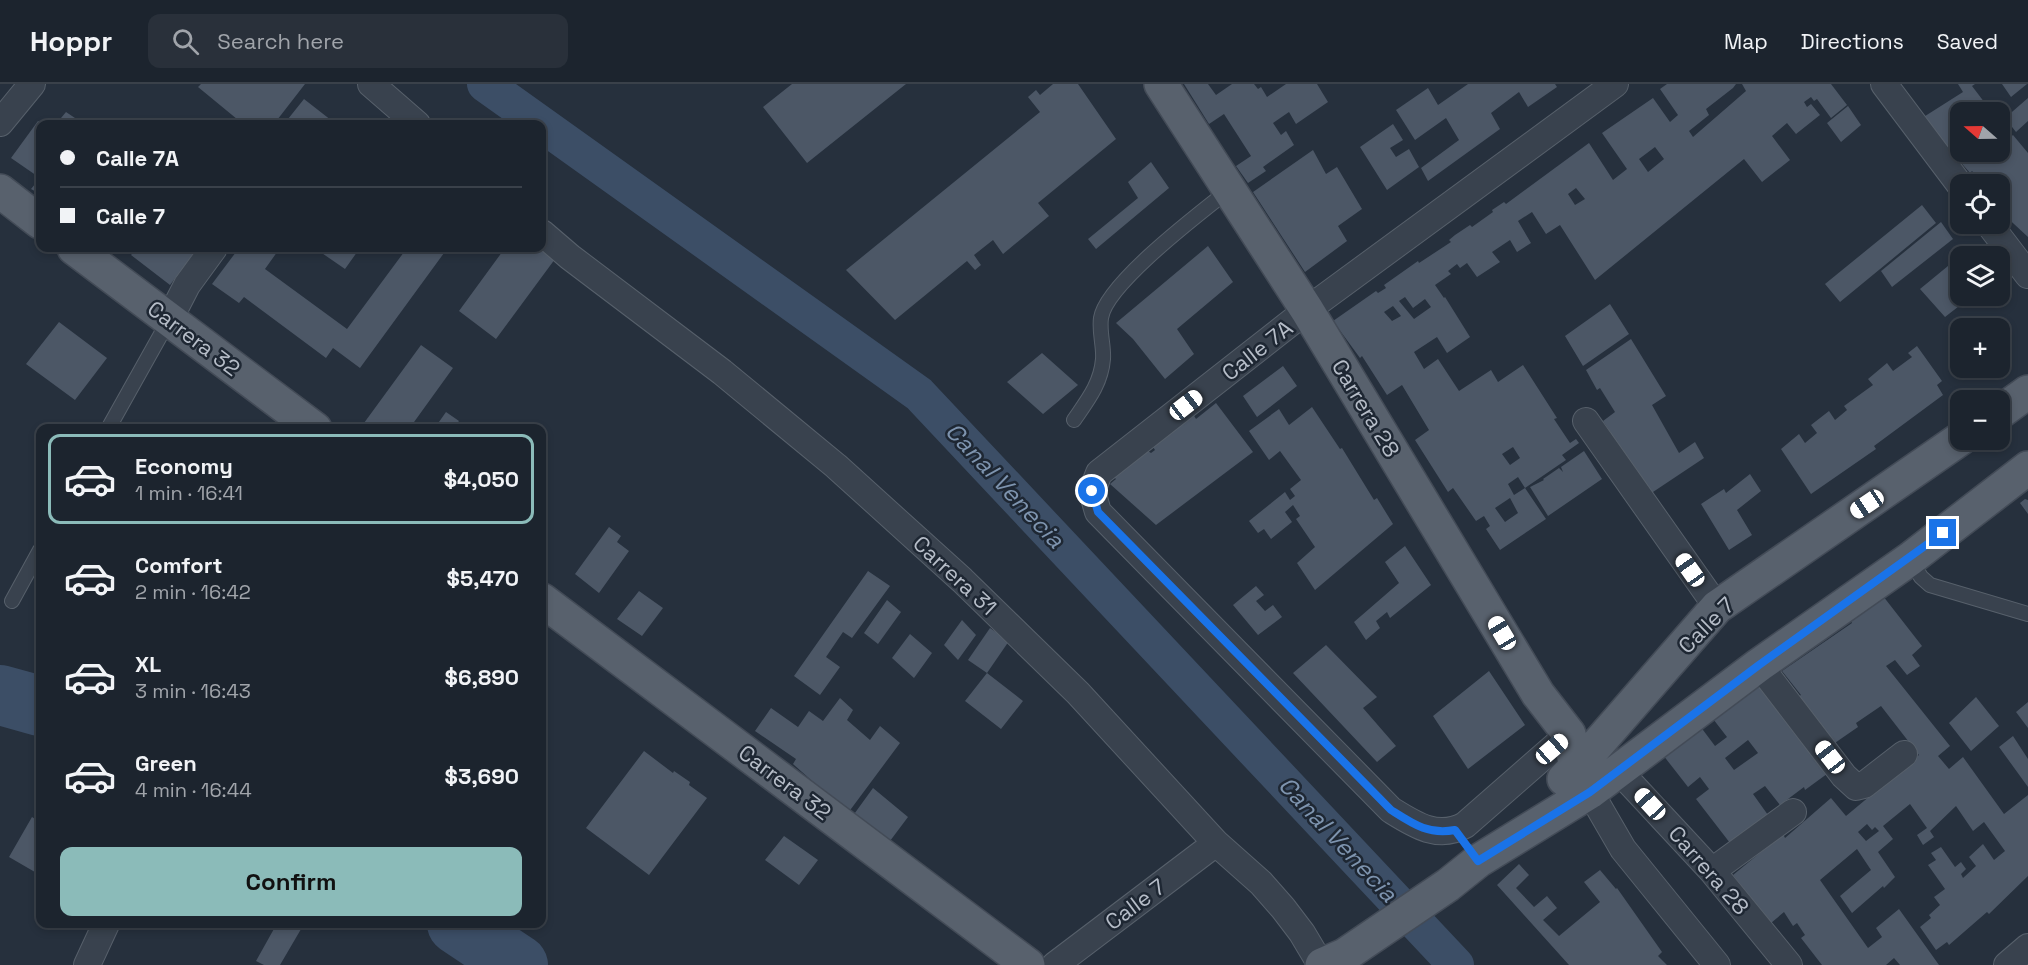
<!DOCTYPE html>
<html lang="en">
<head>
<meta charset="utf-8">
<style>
  :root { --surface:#1c242e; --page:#29303a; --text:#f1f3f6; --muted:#a0a4aa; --line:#3a414a; --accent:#8bbbb9 }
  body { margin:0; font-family:"Space Grotesk",sans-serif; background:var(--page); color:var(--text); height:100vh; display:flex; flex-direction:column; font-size:22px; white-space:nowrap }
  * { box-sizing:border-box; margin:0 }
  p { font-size:20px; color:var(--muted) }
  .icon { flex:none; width:33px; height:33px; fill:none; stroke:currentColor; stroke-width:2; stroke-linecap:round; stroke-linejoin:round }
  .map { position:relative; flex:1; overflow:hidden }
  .panel { position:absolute; left:36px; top:340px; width:510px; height:504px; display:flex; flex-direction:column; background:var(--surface); border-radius:12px; box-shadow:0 3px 9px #0003,0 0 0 2px var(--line) }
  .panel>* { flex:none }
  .hud { position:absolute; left:36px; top:36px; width:510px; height:132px; border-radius:12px; box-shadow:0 3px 9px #0003,0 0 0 2px var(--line); display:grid; align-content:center; height:132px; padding:0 24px; background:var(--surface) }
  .needle { width:39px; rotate:290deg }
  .controls { position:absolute; left:1950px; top:18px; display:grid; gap:12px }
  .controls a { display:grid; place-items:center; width:60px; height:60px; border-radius:12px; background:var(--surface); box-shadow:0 3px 9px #0003,0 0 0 2px var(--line); font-size:30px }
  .end { position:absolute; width:27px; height:27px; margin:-14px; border:8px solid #1a73e8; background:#fff; box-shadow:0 0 0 3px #fff }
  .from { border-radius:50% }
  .car { position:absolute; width:18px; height:36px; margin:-18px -9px; border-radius:8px; box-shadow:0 0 4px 2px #0007; background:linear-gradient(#fff 24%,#345 0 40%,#fff 0 76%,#345 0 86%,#fff 0) }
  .hud b { display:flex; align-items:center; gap:21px; height:57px; font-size:22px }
  .hud b+b { border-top:2px solid var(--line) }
  .hud i { width:15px; height:15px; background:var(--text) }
  ul { padding:10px 0 0; list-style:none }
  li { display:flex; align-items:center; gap:18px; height:90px; margin:0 12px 9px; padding:0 12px; border:3px solid transparent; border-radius:12px }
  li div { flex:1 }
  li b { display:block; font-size:22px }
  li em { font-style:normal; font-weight:600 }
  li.selected { border-color:var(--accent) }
  li>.icon { width:54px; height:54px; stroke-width:1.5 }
  .primary-button { display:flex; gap:12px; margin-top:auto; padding:12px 24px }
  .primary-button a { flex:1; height:69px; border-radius:12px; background:var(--accent); color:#111; font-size:24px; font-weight:600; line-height:69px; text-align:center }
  header { display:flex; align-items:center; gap:36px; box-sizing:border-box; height:84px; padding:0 30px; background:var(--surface); border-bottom:2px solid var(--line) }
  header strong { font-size:28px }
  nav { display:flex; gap:33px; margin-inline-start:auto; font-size:21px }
  .search { width:420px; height:54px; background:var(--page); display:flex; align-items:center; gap:15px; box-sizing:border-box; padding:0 21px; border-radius:12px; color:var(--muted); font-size:22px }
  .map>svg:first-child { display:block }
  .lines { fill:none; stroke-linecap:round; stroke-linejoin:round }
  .canal { stroke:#3c4e66; stroke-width:36 }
  .river { stroke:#3c4e66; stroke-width:60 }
  .building { fill:#4c5766; fill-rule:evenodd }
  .lane-casing { stroke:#57606b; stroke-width:16 }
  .street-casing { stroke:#57606b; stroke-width:28 }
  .primary-casing { stroke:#434b57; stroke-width:36 }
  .lane { stroke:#39424e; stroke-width:14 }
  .street { stroke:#39424e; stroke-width:26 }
  .primary { stroke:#58616d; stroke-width:33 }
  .route { stroke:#1a73e8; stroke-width:8 }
  .labels { text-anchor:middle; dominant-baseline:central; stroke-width:5; stroke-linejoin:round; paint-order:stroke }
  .street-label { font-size:22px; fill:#b6bdc8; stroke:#1e2733 }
  .water-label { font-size:24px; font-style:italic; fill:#7e94af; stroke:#1e2733 }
</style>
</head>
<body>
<header>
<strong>Hoppr</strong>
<div class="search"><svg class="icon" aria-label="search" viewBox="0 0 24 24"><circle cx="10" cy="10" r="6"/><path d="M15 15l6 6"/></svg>Search here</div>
<nav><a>Map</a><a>Directions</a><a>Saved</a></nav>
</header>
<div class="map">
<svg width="2028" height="881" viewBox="0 0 2028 881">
  <rect width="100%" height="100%" fill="#26303d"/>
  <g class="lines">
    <path class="canal" d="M485,0L919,310L1456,881"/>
    <path class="river" d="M0,611L40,622
      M457,840L518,881"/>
  </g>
  <path class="building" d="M201,0H305L274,40H243L198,3Z
    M792,0H906L807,79L763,23Z
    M1053,0H1078L1116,55L1038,119L1049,132L1003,170L993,156L974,171L981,181L975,186L967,177L895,236L846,186L1040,28L1028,13L1036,6L1040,11Z
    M1184,0H1208L1216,11L1232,0H1254L1258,5L1261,3L1267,13L1286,0H1317L1328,18L1296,40L1289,28L1273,39L1281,51L1286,47L1294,61L1263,83L1266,87L1248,99L1236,82L1251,72L1224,30L1209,40Z
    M1468,0H1555L1557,3L1528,23L1519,8L1491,29L1500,45L1428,97L1421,84L1459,56L1446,34L1415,56L1396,26L1428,4L1438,21Z
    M1667,0H1736L1733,4L1706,25L1709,31L1689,47L1693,53L1746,7L1742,0H1831L1847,21L1831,34L1817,15L1814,17L1811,13L1804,18L1807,23L1811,20L1820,31L1796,50L1787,39L1772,52L1790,76L1762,98L1744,75L1595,196L1560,141L1546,150L1532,128L1518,137L1531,159L1517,168L1510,156L1492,168L1500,178L1477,193L1467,179L1460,184L1457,180L1448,187L1451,190L1435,201L1444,214L1445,213L1470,253L1447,269L1437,253L1414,268L1424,285L1438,275L1459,307L1491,286L1498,298L1523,281L1557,334L1554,335L1570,359L1576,355L1579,359L1562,371L1566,376L1525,404L1518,393L1508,400L1514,411L1525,404L1546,435L1500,466L1486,445L1490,442L1484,432L1476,437L1453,404L1448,408L1415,356L1429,346L1402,301L1387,311L1362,272L1360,274L1333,237L1376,207L1378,209L1386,204L1384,201L1418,177L1419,179L1451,158L1449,156L1455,151L1470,141L1472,143L1493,128L1492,126L1504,118L1506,120L1589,59L1613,96L1627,85L1602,49L1653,14L1670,38L1678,31L1660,5ZM1655,63L1664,75L1648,88L1639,75ZM1576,104L1585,115L1575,121L1568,110ZM1405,213L1413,224L1425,215L1431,223L1414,235L1399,217ZM1393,222L1401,232L1392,237L1384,228ZM1513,363L1520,374L1510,381L1502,370ZM1510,414L1518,429L1505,438L1495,424Z
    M1958,0H1975L1972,2L1991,27L1960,28V68H2000V57L2002,60L2013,51L2028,69V153L2000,127L2003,125L2000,120V100H1984L1972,87L1970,89L1922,34L1963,8Z
    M2002,0H2027L2011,13Z
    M2028,14V37L2016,48L2005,34Z
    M304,15L336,40H284Z
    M1848,22L1861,41L1841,58L1827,39Z
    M66,28L81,38L80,40H56Z
    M38,37L45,40H40V110L31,105L40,94L11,74Z
    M1393,40L1403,56L1390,64L1396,73L1409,65L1419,83L1387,106L1360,63Z
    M1313,66L1326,90L1337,83L1362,125L1338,142L1347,157L1305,188L1253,108Z
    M1151,78L1169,104L1096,165L1088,155L1138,114L1128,98Z
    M1922,121L1936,139L1840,218L1825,200Z
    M1941,138L1953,155L1892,203L1881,187Z
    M1208,162L1233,198L1177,245L1194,270L1165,295L1133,255L1116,239Z
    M137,164H198L170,201L131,171Z
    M239,164H280L265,185L347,245L407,164H437L444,169L360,284L333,264L326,274L244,213L239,219L212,200Z
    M317,164H360L345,185L316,165Z
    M505,164H540L555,175L496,255L459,227Z
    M1965,168L1968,172H1960V212H1972L1945,233L1920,205Z
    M1610,220L1629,250L1583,282L1565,252Z
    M59,238L107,274L75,316L26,280Z
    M1631,255L1666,312L1652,321L1679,369L1695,358L1704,374L1650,410L1608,351L1611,349L1603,337L1615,328L1600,304L1597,306L1586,286Z
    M421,261L453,284L409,345H373L364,339Z
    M1917,262L1942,297L1937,301L1943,311L1874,362L1876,365L1811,410L1781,365L1799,350L1805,359L1817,349L1811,341L1829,327L1835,336L1847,326L1844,322L1873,301L1868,295L1887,279L1893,287L1912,273L1908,269Z
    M1042,269L1078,301L1043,330L1007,298Z
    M1283,282L1297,302L1257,333L1243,312Z
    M1216,319L1253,368L1156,441L1110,400L1116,395L1113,392L1148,367L1151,369L1155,366L1153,363L1165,354L1164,353L1193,330L1196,335Z
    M1312,323L1340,365L1342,364L1374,416L1377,414L1393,440L1315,506L1297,479L1315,463L1296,435L1300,432L1293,421L1285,428L1292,438L1271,455L1264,445L1258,449L1249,437L1285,408L1290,416L1295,412L1290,405L1301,396L1280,367L1269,376L1249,347L1279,325L1289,341Z
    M446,328L459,337L453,345H434Z
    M1584,367L1602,395L1548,432L1530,403L1544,396L1543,395L1559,384L1563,388L1561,383Z
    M1750,390L1761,407L1737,426L1752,451L1729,466L1701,420L1724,405L1726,409Z
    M2025,415L2028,416V430L2020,419Z
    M609,443L621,452L617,458L629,467L599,509L575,490Z
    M1405,462L1431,501L1390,534L1387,528L1376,537L1380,544L1366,556L1354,538L1399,499L1385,478Z
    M868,487L890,502L852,554L843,548L826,573L840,583L820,611L794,592Z
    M1256,502L1264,511L1256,517L1265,527L1273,521L1282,533L1258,551L1233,521Z
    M639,507L663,524L642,552L617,535Z
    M1883,512L1922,562L1912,571L1920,582L1907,591L1895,576L1886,582L1950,662L1938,672L1949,685L1963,673L2004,730L2028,711V792L1989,830L1987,828L1949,861L1947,858L1936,866L1920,843L1931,834L1929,831L1940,821L1934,813L1945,805L1928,781L1936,776L1931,769L1941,763L1955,783L1961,778L1966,785L1961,790L1963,794L1976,782L1969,773L1983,760L1994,776L2005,767L1984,738L1973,747L1956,722L1930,747L1934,753L1923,761L1917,751L1927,744L1910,720L1883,742L1893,755L1878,768L1895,793L1884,804L1883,802L1852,829L1840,812L1871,786L1857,765L1820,796L1868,864L1882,853L1876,844L1899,825L1939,881H1900L1894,874L1886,881H1822L1801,854L1805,851L1797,839L1793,842L1784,828L1771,839L1733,791L1783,750L1785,754L1831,714L1846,732L1919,671L1881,622L1856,639L1858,643L1829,663L1793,616L1801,611L1782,587L1852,539L1850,535ZM1867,740L1872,746L1875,743L1879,747L1866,757L1858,748Z
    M887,516L901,528L878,560L864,549Z
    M962,536L976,551L958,576L944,561Z
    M990,544L1009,557L987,589L1023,617L1001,645L965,617L987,589L968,576Z
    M910,550L932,569L914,594L892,574Z
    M1326,561L1377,613L1363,624L1396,662L1377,678L1293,589Z
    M1489,587L1525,641L1468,685L1433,632Z
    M1759,597L1831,687L1805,706L1804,703L1780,721L1765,702L1753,710L1768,731L1730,759L1696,715L1709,705L1700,693L1688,703L1663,671L1700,642L1715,662L1727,653L1710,631ZM1748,656L1758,669L1734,686L1725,674Z
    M1976,613L1999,642L1971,667L1949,639Z
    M840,614L853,626L847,636L870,656L880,642L900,659L848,729L793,680L796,675L755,647L771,624L798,643L809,627L823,637Z
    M2028,618V644L2016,628Z
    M2013,652L2028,675V703L1999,663Z
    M644,667L673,689L674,687L690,698L689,701L707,714L649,791L586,744Z
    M873,704L908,733L887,761L852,733Z
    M32,733L40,738V791L9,773Z
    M784,752L818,776L799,801L765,776Z
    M1519,780L1529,791L1516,804L1534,823L1547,812L1557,824L1543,836L1559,852L1600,818L1584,798L1600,786L1616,805L1617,804L1662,868L1658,872L1667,881H1569L1497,801Z
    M269,840H304L280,881H264L256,877L275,843Z"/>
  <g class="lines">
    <g class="lane-casing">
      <path id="lane" d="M1074,336C1087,317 1101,300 1103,275C1104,262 1099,248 1101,234C1106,200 1200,129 1229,106
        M108,345L169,236
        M1910,475L1921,493L1930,501L2028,530
        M12,517L40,466"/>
    </g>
    <g class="street-casing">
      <path id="street" d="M371,0L417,40
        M1884,0L1960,101
        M0,39L32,0
        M1989,140L2028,191
        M542,149L570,173L722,288L836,382L962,496L1078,609L1216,759L1261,799L1283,824L1302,849L1321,881
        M169,236L187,201L214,164
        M1586,337L1717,523
        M1759,581L1844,692L1856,703L1864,701L1904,670
        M1569,650L1465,741C1438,756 1415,741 1391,726L1098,428L1092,407L1099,389L1307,226L1615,0
        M1619,687L1712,787L1789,881
        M1590,708L1623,765L1717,881
        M1712,787L1793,728
        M87,881L106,840
        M1055,881L1216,759
        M2007,881L2028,863"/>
    </g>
    <g class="primary-casing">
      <path id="primary" d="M1161,0L1307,226L1538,610L1569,650L1576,684L1590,708
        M0,107L40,138
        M74,164L315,345
        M2000,328L2028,308
        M542,516L1028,881
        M1564,695L1596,662L1717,523L1960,355
        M1322,881L1345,871L1448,801L1478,777L1590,708L1759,581L1910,475L2028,384"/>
    </g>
    <use href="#lane" class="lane"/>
    <use href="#street" class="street"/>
    <use href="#primary" class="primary"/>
  </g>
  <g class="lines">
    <path class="route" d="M1092,407L1098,428L1391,726C1413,740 1428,751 1455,746L1478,777L1590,708L1759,581L1943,449"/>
  </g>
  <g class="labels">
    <g class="street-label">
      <text transform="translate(194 254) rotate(37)">Carrera 32</text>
      <text transform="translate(1257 266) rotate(-38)">Calle 7A</text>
      <text transform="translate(1366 324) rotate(59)">Carrera 28</text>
      <text transform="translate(955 491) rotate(43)">Carrera 31</text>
      <text transform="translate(1706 541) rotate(-45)">Calle 7</text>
      <text transform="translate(785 698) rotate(37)">Carrera 32</text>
      <text transform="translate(1709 786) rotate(49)">Carrera 28</text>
      <text transform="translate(1135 820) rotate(-37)">Calle 7</text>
    </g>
    <g class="water-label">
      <text transform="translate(1005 401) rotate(47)">Canal Venecia</text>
      <text transform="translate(1338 755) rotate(47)">Canal Venecia</text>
    </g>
  </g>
</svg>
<div class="controls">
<a><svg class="needle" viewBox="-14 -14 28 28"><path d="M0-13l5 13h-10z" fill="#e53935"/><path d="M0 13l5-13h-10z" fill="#a0a4aa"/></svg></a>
<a><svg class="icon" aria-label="locate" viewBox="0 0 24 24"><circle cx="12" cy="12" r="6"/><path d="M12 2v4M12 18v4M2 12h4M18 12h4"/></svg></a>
<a><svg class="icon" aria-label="layers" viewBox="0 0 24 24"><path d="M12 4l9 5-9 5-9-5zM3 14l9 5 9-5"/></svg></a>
<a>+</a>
<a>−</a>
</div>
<i class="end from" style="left:1092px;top:407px"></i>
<i class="end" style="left:1943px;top:449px"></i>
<i class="car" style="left:1186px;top:321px;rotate:52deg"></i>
<i class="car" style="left:1867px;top:420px;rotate:236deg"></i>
<i class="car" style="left:1690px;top:486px;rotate:325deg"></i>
<i class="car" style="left:1502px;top:549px;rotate:329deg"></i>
<i class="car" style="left:1552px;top:665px;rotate:49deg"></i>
<i class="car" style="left:1830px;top:673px;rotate:322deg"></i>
<i class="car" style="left:1650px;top:720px;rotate:317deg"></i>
<div class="hud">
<b><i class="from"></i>Calle 7A</b>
<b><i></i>Calle 7</b>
</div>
<section class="panel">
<ul>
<li class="selected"><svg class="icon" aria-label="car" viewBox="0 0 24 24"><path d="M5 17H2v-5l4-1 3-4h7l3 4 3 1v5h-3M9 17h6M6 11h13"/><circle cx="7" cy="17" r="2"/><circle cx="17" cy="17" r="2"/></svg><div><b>Economy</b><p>1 min · 16:41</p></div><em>$4,050</em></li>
<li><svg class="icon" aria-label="car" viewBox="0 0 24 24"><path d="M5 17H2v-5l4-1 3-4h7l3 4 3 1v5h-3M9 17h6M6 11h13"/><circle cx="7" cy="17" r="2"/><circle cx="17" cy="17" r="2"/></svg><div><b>Comfort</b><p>2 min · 16:42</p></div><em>$5,470</em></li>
<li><svg class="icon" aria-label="car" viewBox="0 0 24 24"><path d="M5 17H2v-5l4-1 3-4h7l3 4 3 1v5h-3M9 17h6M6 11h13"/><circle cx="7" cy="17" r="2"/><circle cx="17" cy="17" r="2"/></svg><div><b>XL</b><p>3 min · 16:43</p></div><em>$6,890</em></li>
<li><svg class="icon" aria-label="car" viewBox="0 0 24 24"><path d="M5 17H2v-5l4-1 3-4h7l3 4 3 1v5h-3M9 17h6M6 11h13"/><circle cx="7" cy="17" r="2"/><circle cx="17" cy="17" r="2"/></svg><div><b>Green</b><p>4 min · 16:44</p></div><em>$3,690</em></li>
</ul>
<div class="primary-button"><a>Confirm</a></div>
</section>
</div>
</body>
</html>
